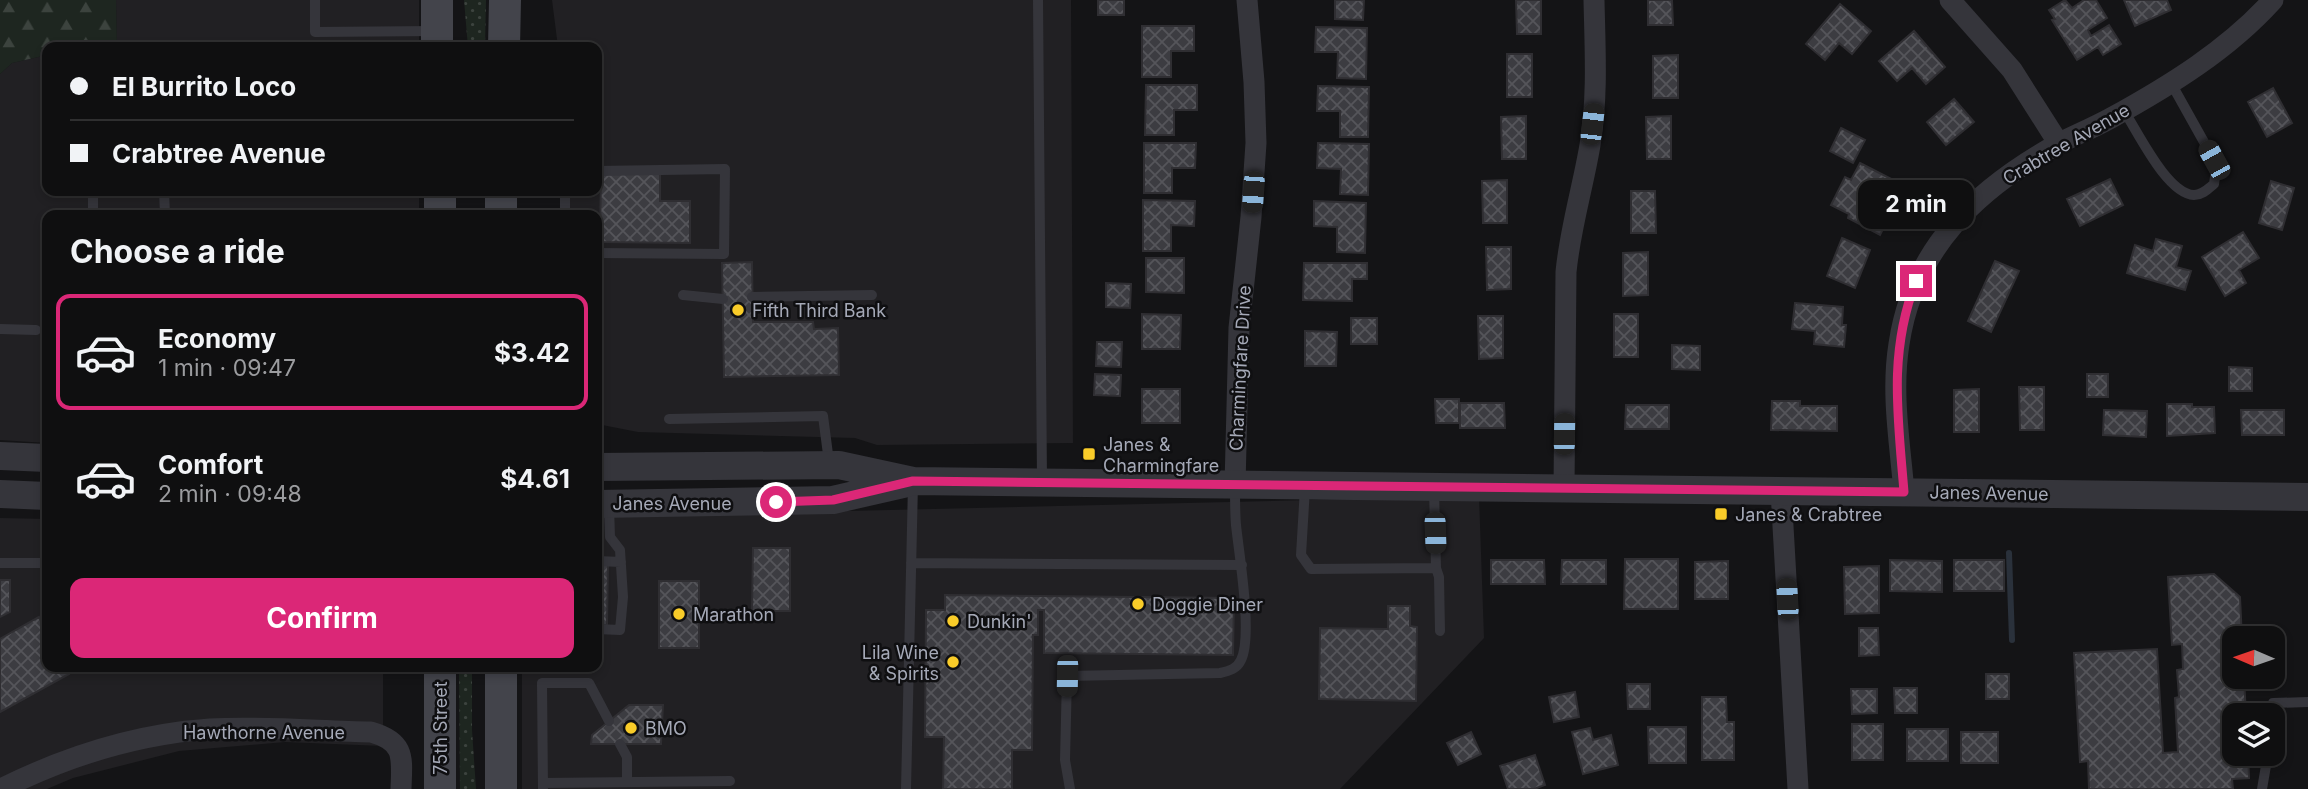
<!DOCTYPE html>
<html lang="en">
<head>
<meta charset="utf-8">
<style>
  :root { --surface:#0f0f10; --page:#1d1d1e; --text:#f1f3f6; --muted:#9b9c9f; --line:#2f2f30; --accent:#db2777 }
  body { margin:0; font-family:Inter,sans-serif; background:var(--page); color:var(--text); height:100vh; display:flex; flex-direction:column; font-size:26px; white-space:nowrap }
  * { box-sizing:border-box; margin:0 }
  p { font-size:23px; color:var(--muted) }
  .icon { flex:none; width:38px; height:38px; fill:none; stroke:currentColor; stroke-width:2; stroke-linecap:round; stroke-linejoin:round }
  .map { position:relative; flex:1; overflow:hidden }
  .sheet { position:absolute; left:42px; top:210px; width:560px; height:462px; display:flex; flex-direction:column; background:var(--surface); border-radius:14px; box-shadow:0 4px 10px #0003,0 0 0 2px var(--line) }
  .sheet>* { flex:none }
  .guide { position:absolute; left:42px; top:42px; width:560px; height:154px; border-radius:14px; box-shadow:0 4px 10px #0003,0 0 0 2px var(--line); display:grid; align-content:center; height:154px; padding:0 28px; background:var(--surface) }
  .needle { width:46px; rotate:272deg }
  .buttons { position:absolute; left:2222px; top:626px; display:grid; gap:14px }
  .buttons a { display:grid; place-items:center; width:63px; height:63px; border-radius:14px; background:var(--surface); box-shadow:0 4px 10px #0003,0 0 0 2px var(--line); font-size:35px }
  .end { position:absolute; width:32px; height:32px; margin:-16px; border:9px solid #db2777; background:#fff; box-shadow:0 0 0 4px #fff }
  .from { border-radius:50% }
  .bubble { position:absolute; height:49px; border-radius:14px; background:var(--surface); box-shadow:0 4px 10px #0003,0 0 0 2px var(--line); font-size:23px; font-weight:700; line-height:49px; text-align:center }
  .car { position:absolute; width:21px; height:42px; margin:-21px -10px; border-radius:9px; box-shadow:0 0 5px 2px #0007; background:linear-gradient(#222 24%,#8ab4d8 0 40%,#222 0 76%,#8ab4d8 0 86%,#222 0) }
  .guide b { display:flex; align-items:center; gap:24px; height:66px; font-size:26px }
  .guide b+b { border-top:2px solid var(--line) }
  .guide i { width:18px; height:18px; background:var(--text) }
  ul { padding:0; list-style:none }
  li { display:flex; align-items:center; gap:21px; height:116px; margin:0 14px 10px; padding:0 14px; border:4px solid transparent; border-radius:14px }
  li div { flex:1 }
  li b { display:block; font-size:26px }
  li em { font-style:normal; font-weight:700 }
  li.active { border-color:var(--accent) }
  li>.icon { width:63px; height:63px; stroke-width:1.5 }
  h2 { padding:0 28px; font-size:32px; line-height:84px }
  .primary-button { display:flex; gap:14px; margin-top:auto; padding:14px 28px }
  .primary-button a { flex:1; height:80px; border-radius:14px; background:var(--accent); color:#fff; font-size:28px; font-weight:700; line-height:80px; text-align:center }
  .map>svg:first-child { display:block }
  .built { fill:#212023 }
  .grass { fill:url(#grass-dots) }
  .forest { fill:url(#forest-firs) }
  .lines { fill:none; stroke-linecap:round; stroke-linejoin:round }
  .stream { stroke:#2a313b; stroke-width:6 }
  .building { fill:url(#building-cross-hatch); stroke:#2f2e32; stroke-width:2 }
  .service { stroke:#35353b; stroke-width:10 }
  .minor { stroke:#35353b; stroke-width:21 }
  .tertiary { stroke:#35353b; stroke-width:28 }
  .secondary { stroke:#43444b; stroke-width:32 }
  .route { stroke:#db2777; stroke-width:9 }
  .poi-dot { fill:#f9cc29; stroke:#0f0f11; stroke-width:2.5 }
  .labels { text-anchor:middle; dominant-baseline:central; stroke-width:5; stroke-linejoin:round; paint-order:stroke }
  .street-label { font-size:18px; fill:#a5a9b7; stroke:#0f0f11 }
  .poi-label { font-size:18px; fill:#a5a9b7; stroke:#0f0f11; text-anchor:start }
</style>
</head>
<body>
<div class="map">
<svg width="2308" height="789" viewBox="0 0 2308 789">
  <defs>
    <pattern id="grass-dots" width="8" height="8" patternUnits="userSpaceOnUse" patternTransform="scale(1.75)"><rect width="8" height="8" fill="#1e2620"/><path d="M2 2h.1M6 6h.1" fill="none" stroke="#3c433e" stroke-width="1.8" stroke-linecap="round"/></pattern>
    <pattern id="forest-firs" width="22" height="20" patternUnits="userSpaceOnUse" patternTransform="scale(1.75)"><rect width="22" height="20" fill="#1e2620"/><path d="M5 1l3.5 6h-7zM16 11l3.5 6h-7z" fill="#3c433e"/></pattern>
    <pattern id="building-cross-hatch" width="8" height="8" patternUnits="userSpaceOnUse" patternTransform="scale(1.75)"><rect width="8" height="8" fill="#3c3c41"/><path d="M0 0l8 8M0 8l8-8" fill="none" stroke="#55555a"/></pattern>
  </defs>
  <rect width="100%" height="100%" fill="#141416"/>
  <path class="built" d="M116,0H419V47H117Z
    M552,0H1071L1073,443L877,445L855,438L638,432L597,424V215H561V191H597V47H558Z
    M47,55V191H419V215H47V443L0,440V74L12,63Z
    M1479,496L1484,638L1340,789H522V667H597V517Z
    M0,518L47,519V667H383V746L285,742L179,751L73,778L47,789H0Z"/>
  <path class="grass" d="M464,0H486L485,47H468Z
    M459,667H472V730L476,789H460Z"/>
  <path class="forest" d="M0,0H116L117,47H47V55L12,63L0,74Z"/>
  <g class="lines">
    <path class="stream" d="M2009,553L2012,640"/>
  </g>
  <path class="building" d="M1098,0H1124V15H1098Z
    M1335,0H1364L1363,20L1335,19Z
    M1516,0H1541V34H1517Z
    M1648,0H1672L1673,25H1648Z
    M2065,0L2072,8L2084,0H2096L2107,18L2088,30L2091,36L2109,25L2121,44L2103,55L2098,47L2077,60L2052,20L2055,19L2049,10Z
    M2124,0H2167L2171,10L2135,26Z
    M1840,4L1871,31L1852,54L1839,43L1825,60L1806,44Z
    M1142,26H1194V51H1171V77H1142Z
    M1316,27L1367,28L1366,79L1337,78L1338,52H1315Z
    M1914,31L1945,67L1926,84L1912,68L1897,81L1879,61Z
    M1507,54H1532V97H1507Z
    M1678,55V98H1653V56Z
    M1146,85H1197V110H1174V135H1145Z
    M1318,86L1369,87L1368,137H1340V111H1317Z
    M2273,88L2292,123L2267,137L2248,102Z
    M1954,99L1974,122L1946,145L1927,122Z
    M1526,116V159H1502L1501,117Z
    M1671,116V159H1647L1646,117Z
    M1841,128L1865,140L1853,163L1830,151Z
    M1144,143H1196L1195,168H1172V193H1144Z
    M1318,143L1369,144L1368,195L1340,194L1341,169L1317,168Z
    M1860,163L1901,184L1889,206L1887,204L1880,217L1887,221L1880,235L1848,218L1849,214L1831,205L1845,177L1851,180Z
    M601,172H660V201H690V243L600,242Z
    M2110,179L2123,205L2080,226L2067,199Z
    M1507,180V223H1483L1482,181Z
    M2271,181L2294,188L2282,230L2259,223Z
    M1631,191H1655L1656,233H1631Z
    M1143,200L1195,201L1194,226L1171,225V251H1143Z
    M1314,201L1366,203L1365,253L1337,252V227L1314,226Z
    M2243,232L2259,258L2239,270L2246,283L2225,296L2202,257Z
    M1842,238L1870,250L1855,288L1827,276Z
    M2156,239L2182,246L2176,267L2191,271L2185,290L2127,273L2135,245L2153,251Z
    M1486,247H1511V289L1487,290Z
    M1648,252V295L1623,296V253Z
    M1146,258H1184V293L1146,292Z
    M1995,261L2019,271L1991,332L1968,321Z
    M752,262L753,322H813L814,329L838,328L839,375L724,377L722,263Z
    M1304,263H1367V279H1352V301L1303,300Z
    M1106,283L1131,284L1130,308L1106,307Z
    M1795,303L1843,307L1842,325H1846L1844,347L1814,344L1815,331L1792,329Z
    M1142,314L1181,315L1180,349H1142Z
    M1614,314H1638V357H1614Z
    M1478,316H1503V358L1479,359Z
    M1351,318H1377V344H1351Z
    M1305,331L1337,332L1336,366H1305Z
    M1097,342H1122L1121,367L1096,366Z
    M1672,345L1700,346V370L1672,369Z
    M2229,367L2252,368V391H2229Z
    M1095,374L1121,375L1120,396L1094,395Z
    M2087,374H2108V397H2087Z
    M2019,387H2044V430H2020Z
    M1142,389H1180V423H1142Z
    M1979,389V432H1954V390Z
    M1435,399H1459V423H1436Z
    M1772,401H1800V406H1837V431L1771,430Z
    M1460,403H1504L1505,428H1460Z
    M2167,404H2192V407H2214L2215,433L2167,436Z
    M1626,405H1669V429H1625Z
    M2104,410L2147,411L2146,437L2103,435Z
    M2241,410H2284V435H2242Z
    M753,548H790V611H752Z
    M1625,559H1678V609H1624Z
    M1491,560H1544L1545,584H1491Z
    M1562,560H1606V584H1561Z
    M1890,560L1942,561V592L1890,591Z
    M1954,560H2004V591H1954Z
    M1728,561V599H1695V562Z
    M597,564H608L607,625H597Z
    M1879,566V613L1845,614L1844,567Z
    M2214,574L2240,597L2242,639H2235V677H2244L2246,716H2235V754H2248L2249,778L2232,779L2233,789H2089L2088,761L2080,762L2074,653L2157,649L2163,753L2178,752L2175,698L2179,697L2177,670L2183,669L2182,644L2172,645L2168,577Z
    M0,580H10V612L0,617Z
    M659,581H699V648H659Z
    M945,595L1234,598L1233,655L1044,653V610H1038V635H1033L1032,750H1012V789H943L944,737H925L926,610H945Z
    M1388,606H1410V626L1417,627L1416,701L1319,699L1320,628L1388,629Z
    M39,617L47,633V667H66L69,674L0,712V639Z
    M1859,628H1878L1879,655L1859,656Z
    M1986,674H2009V699H1986Z
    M1627,684H1650V709H1628Z
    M1894,688H1917V713H1895Z
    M1851,689H1877V713L1852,714Z
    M1575,692L1579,717L1554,722L1549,697Z
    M1702,697H1726L1727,722H1734V760H1702Z
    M629,705H663L661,744H591L592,735Z
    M1852,724H1883V760H1852Z
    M1648,727H1686V763H1649Z
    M1590,728L1593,740L1611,735L1618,765L1583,774L1572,732Z
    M1907,729H1948V761H1907Z
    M1471,732L1481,754L1458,765L1447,743Z
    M1961,732H1998V763H1961Z
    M1535,755L1545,785L1534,789H1508L1500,766Z"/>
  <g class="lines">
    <path class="service" d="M315,0V32L434,31
      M1038,0L1042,480
      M2124,111C2138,132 2167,194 2194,195C2202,195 2208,189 2214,184L2216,169L2214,160L2171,83
      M597,171L725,169L724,254L597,253
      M93,191V215
      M164,191L165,215
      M565,215V191
      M683,295L723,299
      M752,297L872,295
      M0,329L36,330
      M669,419L823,416L829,462
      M1305,488L1301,555L1311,569L1436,568L1434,489
      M597,561L621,562
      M0,563H47
      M911,563L1242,565
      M1436,568L1439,577L1440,631
      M597,629L620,630L623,597L620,550L610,537L609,506
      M2271,716L2273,703L2308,702
      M620,744L627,757V782
      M543,783L730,781
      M543,789L542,683H589L609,721
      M906,789L913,484
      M1070,789L1065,760L1067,676L1220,673C1229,671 1237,669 1241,660C1253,636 1239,554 1236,525C1235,513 1235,500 1235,487
      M2262,789L2268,754"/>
    <path class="minor" d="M1950,0L2012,70L2059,144
      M1235,485L1239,328L1251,217L1256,143L1254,82L1247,0
      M1564,488L1566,272C1570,229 1583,187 1590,145C1598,97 1595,48 1594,0
      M1781,491L1798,789
      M1904,492C1900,443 1891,393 1899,344C1913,248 1977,189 2058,144C2075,135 2093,128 2111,118C2169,86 2228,50 2273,0
      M1,789C65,757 138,734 210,729C263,726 318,731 371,732C406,742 402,758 401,789"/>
    <path class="tertiary" d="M0,456L47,458
      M597,467L839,465L913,481L2308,497
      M0,494L47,496
      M597,504L833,500L907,483"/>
    <path class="secondary" d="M437,0V47
      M504,47L505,0
      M440,191V215
      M501,215V191
      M440,789V667
      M501,789V667"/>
  </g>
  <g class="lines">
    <path class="route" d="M776,502L833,500L913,481L1904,492C1898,417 1888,353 1916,281"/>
  </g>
  <g class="poi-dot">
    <circle cx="738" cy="310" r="7"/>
    <rect x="1082" y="447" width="14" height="14" rx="3.5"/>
    <rect x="1714" y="507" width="14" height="14" rx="3.5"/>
    <circle cx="1138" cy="604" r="7"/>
    <circle cx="679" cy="614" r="7"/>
    <circle cx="953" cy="621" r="7"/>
    <circle cx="953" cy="662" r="7"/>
    <circle cx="631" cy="728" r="7"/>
  </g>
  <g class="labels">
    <g class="street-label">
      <text transform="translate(2066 144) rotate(-30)">Crabtree Avenue</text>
      <text transform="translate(1240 368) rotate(-87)">Charmingfare Drive</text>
      <text transform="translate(1989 493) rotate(1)">Janes Avenue</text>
      <text x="672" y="503">Janes Avenue</text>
      <text transform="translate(440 728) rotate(-90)">75th Street</text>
      <text x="264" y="732">Hawthorne Avenue</text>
    </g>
    <g class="poi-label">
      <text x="752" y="310">Fifth Third Bank</text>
      <text x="1103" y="444">Janes &amp;<tspan x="1103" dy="21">Charmingfare</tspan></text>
      <text x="1735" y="514">Janes &amp; Crabtree</text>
      <text x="1152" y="604">Doggie Diner</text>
      <text x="693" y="614">Marathon</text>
      <text x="967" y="621">Dunkin'</text>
      <text x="939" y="652" text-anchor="end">Lila Wine<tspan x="939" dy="21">&amp; Spirits</tspan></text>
      <text x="645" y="728">BMO</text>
    </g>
  </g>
</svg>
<div class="buttons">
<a><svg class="needle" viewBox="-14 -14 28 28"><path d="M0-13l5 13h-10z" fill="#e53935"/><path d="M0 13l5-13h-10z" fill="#9b9c9f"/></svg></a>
<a><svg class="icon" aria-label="layers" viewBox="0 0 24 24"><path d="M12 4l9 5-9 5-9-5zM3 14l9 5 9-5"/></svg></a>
</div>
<i class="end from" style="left:776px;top:502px"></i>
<i class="end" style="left:1916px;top:281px"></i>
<div class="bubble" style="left:1858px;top:180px;width:116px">2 min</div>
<i class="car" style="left:1592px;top:124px;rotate:7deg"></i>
<i class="car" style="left:2214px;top:160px;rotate:331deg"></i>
<i class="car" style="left:1253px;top:192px;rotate:184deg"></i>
<i class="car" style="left:1564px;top:434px;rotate:1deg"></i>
<i class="car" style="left:1435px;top:533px;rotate:178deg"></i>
<i class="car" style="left:1787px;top:599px;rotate:357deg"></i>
<i class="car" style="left:1067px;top:676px;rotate:181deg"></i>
<div class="guide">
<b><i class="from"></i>El Burrito Loco</b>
<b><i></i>Crabtree Avenue</b>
</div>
<section class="sheet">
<h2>Choose a ride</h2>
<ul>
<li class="active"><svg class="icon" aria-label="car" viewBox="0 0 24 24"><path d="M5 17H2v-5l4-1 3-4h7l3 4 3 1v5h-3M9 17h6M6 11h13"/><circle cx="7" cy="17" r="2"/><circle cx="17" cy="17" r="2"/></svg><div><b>Economy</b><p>1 min · 09:47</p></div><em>$3.42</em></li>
<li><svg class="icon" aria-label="car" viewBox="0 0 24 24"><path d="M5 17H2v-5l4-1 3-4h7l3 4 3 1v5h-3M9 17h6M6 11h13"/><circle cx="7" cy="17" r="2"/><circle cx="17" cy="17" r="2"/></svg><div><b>Comfort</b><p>2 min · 09:48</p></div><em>$4.61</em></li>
</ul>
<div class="primary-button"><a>Confirm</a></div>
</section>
</div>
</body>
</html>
